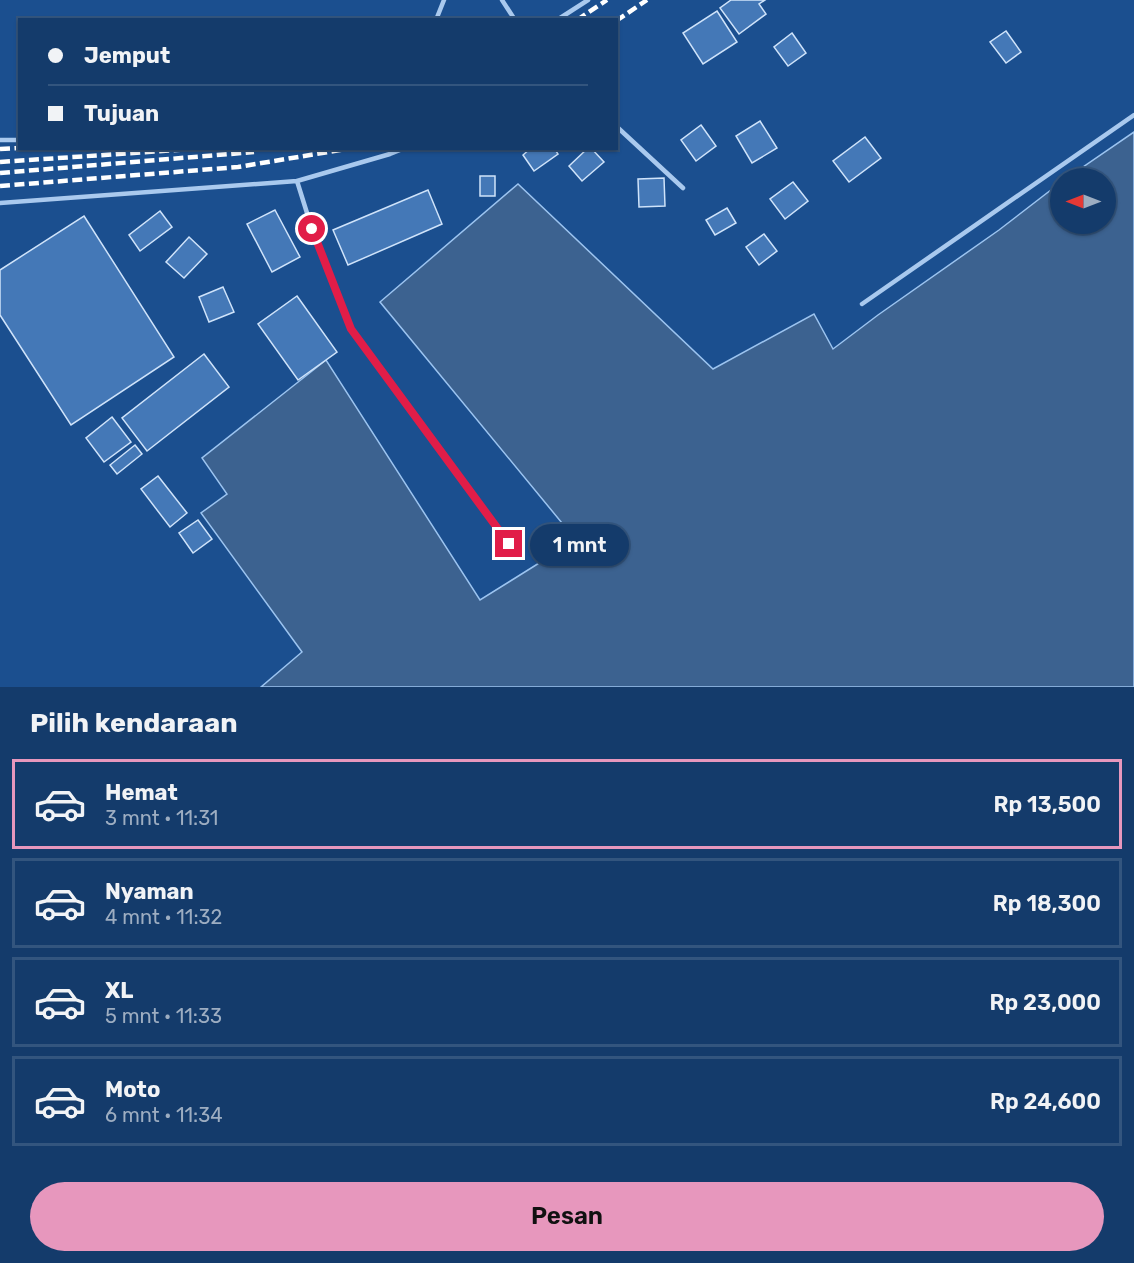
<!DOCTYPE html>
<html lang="id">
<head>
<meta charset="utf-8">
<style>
  :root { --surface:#143b6b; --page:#1d4271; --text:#f1f3f6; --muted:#9dadc1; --line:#33557e; --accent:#e797bd }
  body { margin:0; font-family:Rubik,sans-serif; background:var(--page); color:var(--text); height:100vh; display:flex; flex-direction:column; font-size:22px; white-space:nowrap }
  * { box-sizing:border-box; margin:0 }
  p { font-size:20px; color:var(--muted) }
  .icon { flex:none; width:33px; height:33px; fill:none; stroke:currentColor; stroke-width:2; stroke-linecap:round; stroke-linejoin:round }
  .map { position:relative; height:687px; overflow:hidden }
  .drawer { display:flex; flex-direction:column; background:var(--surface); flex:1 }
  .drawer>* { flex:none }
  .top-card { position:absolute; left:18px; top:18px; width:600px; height:132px; border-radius:0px; box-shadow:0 2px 4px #0004,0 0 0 2px var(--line); display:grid; align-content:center; height:132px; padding:0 30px; background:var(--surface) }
  .needle { width:39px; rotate:270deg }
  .tools { position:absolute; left:1050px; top:168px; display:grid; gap:12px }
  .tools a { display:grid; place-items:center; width:66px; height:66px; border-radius:50%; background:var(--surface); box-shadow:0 2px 4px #0004,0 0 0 2px var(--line); font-size:30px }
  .end { position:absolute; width:27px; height:27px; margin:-14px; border:8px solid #e11d48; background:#fff; box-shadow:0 0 0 3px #fff }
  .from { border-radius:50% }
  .bubble { position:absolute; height:42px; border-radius:21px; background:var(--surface); box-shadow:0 2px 4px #0004,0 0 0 2px var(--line); font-size:20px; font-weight:600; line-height:42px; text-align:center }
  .top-card b { display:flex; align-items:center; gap:21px; height:57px; font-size:22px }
  .top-card b+b { border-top:2px solid var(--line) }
  .top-card i { width:15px; height:15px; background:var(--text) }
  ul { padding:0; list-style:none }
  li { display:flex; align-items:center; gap:18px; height:90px; margin:0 12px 9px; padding:0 18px; border:3px solid var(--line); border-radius:0px }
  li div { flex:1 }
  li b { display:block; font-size:22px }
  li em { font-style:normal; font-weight:600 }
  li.selected { border-color:var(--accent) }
  li>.icon { width:54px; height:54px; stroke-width:1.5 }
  h2 { padding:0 30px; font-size:27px; line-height:72px }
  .button { display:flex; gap:12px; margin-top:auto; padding:12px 30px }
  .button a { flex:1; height:69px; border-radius:36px; background:var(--accent); color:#111; font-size:24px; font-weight:600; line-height:69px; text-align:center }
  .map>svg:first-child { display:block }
  .water { fill:#3c6290; stroke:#9cc4f0; stroke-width:1.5 }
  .building { fill:#4478b7; stroke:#cfe3fa; stroke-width:1.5 }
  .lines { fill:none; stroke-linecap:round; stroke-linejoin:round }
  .service { stroke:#a9c9ee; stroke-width:4.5 }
  .rail { stroke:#fff; stroke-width:4.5; stroke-dasharray:10 4.5; stroke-linecap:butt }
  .route { stroke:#e11d48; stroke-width:8 }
</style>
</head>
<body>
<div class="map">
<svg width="1134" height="687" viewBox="0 0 1134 687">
  <rect width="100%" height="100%" fill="#1b4f8f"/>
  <path class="water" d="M1134,132V687H261L302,652L201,513L227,494L202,458L326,360L480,600L576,540L380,302L518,184L713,369L814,314L833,349L878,315L999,230L1060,183V224H1106V178H1067Z"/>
  <path class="building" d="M731,0H765L759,4L766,14L739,34L720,8Z
    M717,11L737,42L703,64L683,33Z
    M1006,31L1021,52L1006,63L990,42Z
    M792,33L806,53L788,66L774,47Z
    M760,121L777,148L752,163L736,136Z
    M701,125L716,146L696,161L681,140Z
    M865,137L881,158L849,182L833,161Z
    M531,148H554L558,154L534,171L523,155Z
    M588,148H591L604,162L582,181L569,166Z
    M480,176H495V196H480Z
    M664,178L665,206L639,207L638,179Z
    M793,182L808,201L785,219L770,199Z
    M428,190L442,224L348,265L333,230Z
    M727,208L736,223L715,235L706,220Z
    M275,210L300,257L272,272L247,224Z
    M160,211L172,227L140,251L129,235Z
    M84,216L174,357L71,425L0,315V270Z
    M764,234L777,251L759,265L746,247Z
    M189,237L207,254L184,278L166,262Z
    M223,287L234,312L209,322L199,297Z
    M297,296L337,352L298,380L258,324Z
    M204,354L229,387L147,451L122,418Z
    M112,417L131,442L104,462L86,438Z
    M135,445L142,454L117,474L110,465Z
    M158,476L187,513L170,527L141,489Z
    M198,520L212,539L193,553L179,533Z"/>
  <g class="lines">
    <path class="service" d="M502,0L515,20
      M436,20L444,0
      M557,20L588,0
      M616,126L683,188
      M0,140H20
      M297,181L312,229L351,329L509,544
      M0,203L297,181L390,154L405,148
      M862,304L1134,115"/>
    <path class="rail" d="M577,20L607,0
      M616,21L647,0
      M0,149L20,148
      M0,162L192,149
      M0,173L254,152
      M0,186L238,167L352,148"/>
  </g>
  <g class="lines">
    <path class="route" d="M312,229L351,329L509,544"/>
  </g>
</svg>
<div class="tools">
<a><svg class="needle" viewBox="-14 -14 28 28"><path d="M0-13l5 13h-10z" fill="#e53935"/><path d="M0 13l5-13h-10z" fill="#9dadc1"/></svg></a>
</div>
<i class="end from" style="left:312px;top:229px"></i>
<i class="end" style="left:509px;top:544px"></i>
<div class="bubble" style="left:530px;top:524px;width:99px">1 mnt</div>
<div class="top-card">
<b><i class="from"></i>Jemput</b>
<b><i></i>Tujuan</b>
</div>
</div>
<section class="drawer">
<h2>Pilih kendaraan</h2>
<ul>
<li class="selected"><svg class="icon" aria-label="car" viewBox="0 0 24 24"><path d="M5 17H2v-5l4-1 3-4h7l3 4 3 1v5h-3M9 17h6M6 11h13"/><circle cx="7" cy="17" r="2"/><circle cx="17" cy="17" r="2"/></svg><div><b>Hemat</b><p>3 mnt · 11:31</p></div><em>Rp 13,500</em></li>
<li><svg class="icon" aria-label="car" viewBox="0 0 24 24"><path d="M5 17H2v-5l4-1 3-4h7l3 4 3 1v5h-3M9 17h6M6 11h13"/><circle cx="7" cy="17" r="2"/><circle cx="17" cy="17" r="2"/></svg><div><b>Nyaman</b><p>4 mnt · 11:32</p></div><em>Rp 18,300</em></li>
<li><svg class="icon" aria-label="car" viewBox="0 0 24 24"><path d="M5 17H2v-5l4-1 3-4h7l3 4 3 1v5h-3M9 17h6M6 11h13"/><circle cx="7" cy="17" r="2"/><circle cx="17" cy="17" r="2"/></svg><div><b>XL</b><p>5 mnt · 11:33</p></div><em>Rp 23,000</em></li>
<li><svg class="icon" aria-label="car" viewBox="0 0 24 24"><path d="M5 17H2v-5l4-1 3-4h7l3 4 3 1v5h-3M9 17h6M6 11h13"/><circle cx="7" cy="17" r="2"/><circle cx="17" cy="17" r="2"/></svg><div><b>Moto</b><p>6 mnt · 11:34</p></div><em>Rp 24,600</em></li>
</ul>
<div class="button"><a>Pesan</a></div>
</section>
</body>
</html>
